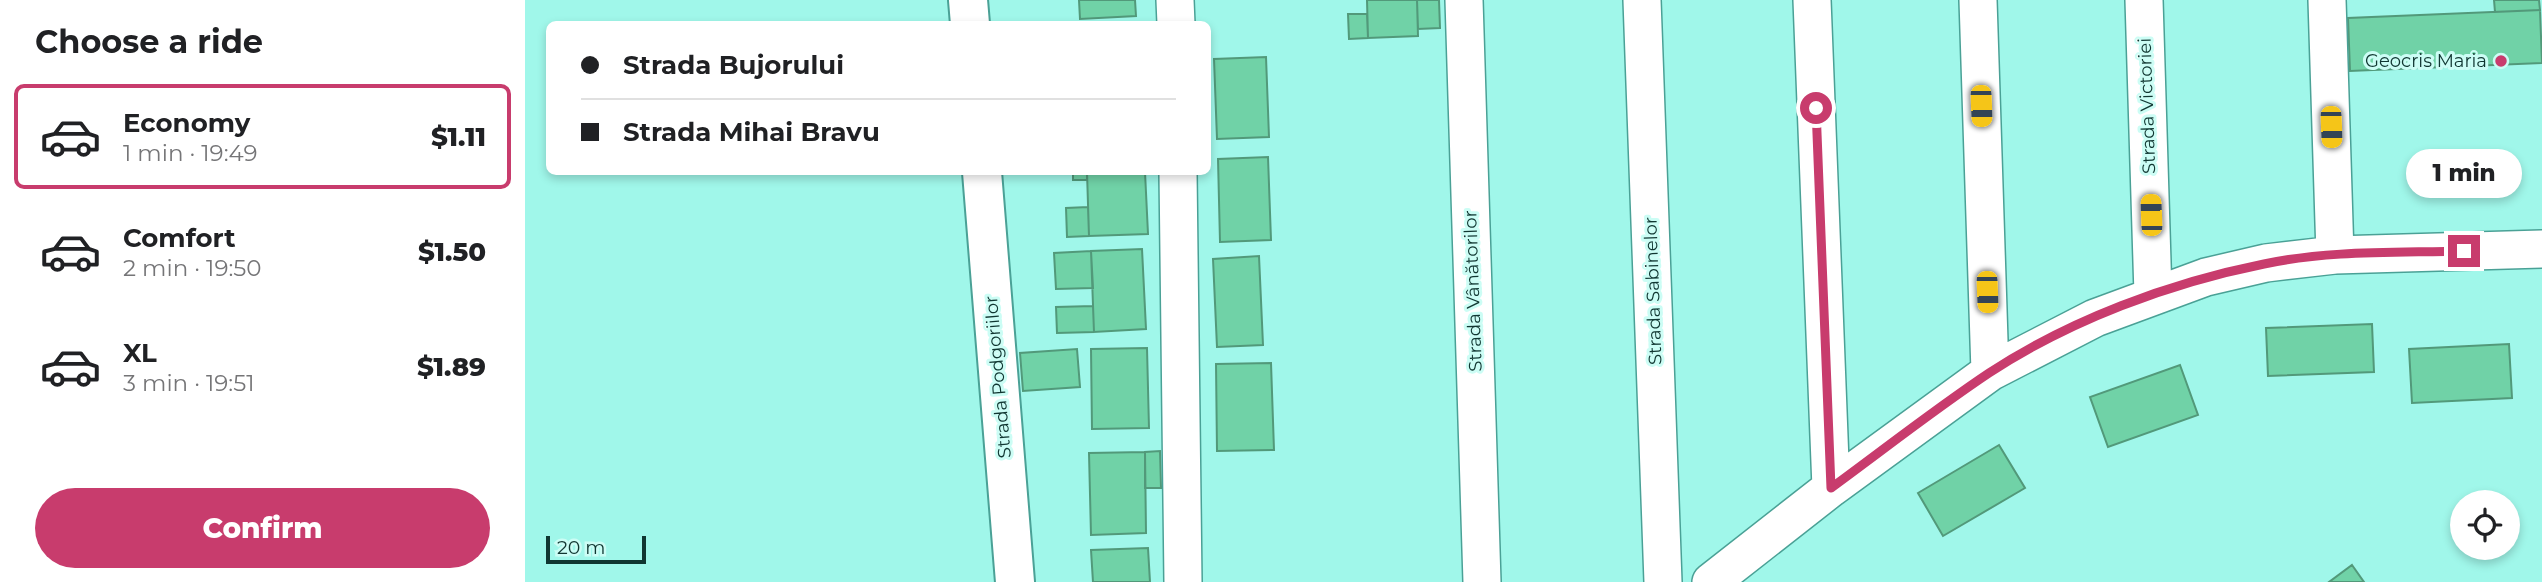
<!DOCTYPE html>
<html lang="en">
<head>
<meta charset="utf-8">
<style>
  :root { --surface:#fff; --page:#f2f2f2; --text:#202124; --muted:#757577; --line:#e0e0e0; --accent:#c83c6d }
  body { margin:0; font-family:Montserrat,sans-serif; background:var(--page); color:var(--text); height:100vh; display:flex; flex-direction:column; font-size:26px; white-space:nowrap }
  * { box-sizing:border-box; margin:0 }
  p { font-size:23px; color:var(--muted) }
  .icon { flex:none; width:38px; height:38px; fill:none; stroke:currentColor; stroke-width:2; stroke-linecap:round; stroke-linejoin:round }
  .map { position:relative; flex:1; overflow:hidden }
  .drawer { display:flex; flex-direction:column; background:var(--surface); width:525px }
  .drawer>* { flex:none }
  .guide { position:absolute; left:21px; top:21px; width:665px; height:154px; border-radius:10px; box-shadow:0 4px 10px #0003; display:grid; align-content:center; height:154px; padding:0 35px; background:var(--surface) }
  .tools { position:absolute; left:1925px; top:490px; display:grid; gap:14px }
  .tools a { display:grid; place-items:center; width:70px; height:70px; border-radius:50%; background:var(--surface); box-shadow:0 4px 10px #0003; font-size:35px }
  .scale { position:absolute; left:21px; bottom:18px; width:100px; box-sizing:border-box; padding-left:7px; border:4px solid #103631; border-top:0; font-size:19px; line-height:24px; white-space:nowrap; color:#103631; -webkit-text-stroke:5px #ccfdf5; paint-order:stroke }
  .end { position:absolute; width:32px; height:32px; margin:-16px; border:9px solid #c83c6d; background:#fff; box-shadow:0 0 0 4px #fff }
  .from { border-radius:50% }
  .bubble { position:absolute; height:49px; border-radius:24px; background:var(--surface); box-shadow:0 4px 10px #0003; font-size:23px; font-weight:800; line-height:49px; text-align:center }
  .car { position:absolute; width:21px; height:42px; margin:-21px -10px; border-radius:9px; box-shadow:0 0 5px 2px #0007; background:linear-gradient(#f5c518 24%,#345 0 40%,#f5c518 0 76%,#345 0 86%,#f5c518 0) }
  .guide b { display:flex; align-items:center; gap:24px; height:66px; font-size:26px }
  .guide b+b { border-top:2px solid var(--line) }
  .guide i { width:18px; height:18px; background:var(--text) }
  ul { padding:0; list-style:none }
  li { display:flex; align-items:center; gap:21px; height:105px; margin:0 14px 10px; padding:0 21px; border:4px solid transparent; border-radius:10px }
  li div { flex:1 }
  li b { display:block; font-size:26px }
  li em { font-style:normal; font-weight:800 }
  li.current { border-color:var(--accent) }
  li>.icon { width:63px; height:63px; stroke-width:1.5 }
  h2 { padding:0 35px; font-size:32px; line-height:84px }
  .button { display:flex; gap:14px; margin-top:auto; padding:14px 35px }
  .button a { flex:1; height:80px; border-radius:42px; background:var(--accent); color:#fff; font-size:28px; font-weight:800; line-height:80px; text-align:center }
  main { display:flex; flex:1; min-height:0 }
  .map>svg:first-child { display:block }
  .building { fill:#70d2a7; stroke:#52997a; stroke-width:2 }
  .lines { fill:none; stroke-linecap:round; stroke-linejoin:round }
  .minor-casing { stroke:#4aa196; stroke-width:40 }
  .tertiary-casing { stroke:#4aa196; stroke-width:42 }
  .minor { stroke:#fff; stroke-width:37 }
  .tertiary { stroke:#fff; stroke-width:38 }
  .route { stroke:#c83c6d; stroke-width:9 }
  .poi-dot { fill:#c83c6d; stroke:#ccfdf5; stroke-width:2.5 }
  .labels { text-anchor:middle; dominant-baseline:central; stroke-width:6; stroke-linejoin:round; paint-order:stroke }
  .poi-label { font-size:18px; fill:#103631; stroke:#ccfdf5; text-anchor:end }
  .street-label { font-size:18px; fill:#103631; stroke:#ccfdf5 }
</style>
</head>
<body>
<main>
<section class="drawer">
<h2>Choose a ride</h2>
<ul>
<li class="current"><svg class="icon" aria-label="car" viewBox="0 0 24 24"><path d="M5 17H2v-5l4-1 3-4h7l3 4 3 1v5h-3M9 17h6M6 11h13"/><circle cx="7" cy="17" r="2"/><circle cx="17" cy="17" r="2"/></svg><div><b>Economy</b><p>1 min · 19:49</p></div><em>$1.11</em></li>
<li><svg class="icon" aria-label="car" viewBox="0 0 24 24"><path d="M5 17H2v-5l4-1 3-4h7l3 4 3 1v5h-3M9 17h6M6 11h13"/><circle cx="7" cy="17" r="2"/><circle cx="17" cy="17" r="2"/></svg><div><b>Comfort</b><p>2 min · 19:50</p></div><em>$1.50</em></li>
<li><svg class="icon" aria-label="car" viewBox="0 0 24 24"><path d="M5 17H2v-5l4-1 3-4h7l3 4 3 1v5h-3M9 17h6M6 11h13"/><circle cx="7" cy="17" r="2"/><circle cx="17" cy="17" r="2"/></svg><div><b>XL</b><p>3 min · 19:51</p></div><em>$1.89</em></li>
</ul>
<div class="button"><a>Confirm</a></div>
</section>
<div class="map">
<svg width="2017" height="582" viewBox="0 0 2017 582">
  <rect width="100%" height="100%" fill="#a0f7ea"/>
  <path class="building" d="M554,0H610L611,16L555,19Z
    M842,0H892L893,36L843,38Z
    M892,0H914L915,28L893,29Z
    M1969,0H2014L2015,10L1970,12Z
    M2015,10L2017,63L1825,71L1823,18Z
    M823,14H842L843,38L824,39Z
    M741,57L744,137L692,139L689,59Z
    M743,157L746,240L695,242L693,159Z
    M548,172H562V180H548Z
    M562,172H620L623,234L564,236Z
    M563,207L564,236L542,237L541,208Z
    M617,249L621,329L569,332L566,251Z
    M566,251L568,288L531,289L529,253Z
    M734,256L738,345L692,347L688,259Z
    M568,306L569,332L532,333L531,307Z
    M1847,324L1849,372L1743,376L1741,328Z
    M1984,344L1987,398L1887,403L1884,349Z
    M622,348L624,428L567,429L566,349Z
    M552,349L555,387L498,391L495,353Z
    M746,363L749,450L692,451L691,364Z
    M1655,365L1673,415L1583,447L1565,397Z
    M1474,445L1500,488L1418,536L1393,493Z
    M635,451L636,488H620V452Z
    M620,452L621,533L566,535L564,453Z
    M623,548L625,582H568L566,550Z
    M1827,565L1839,582H1804Z"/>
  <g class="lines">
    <g class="minor-casing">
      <path id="minor" d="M650,0L651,24
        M939,0L957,582
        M1117,0L1138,582
        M1287,0L1306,488
        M1453,0L1465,372
        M1619,0L1628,295
        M1802,0L1810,255
        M653,172L658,582
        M1186,582L1306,488L1465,372L1570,318L1681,277L1741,263L1810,255L2017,249"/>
    </g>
    <g class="tertiary-casing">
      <path id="tertiary" d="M443,0L445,24
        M457,172L490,582"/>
    </g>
    <use href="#minor" class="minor"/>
    <use href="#tertiary" class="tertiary"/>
  </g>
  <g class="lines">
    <path class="route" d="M1291,108L1306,488C1358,450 1410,409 1464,373C1545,320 1644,283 1739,264C1804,250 1873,253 1939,251"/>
  </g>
  <circle class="poi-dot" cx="1976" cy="61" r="7"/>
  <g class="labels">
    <g class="poi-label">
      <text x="1962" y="61">Geocris Maria</text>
    </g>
    <g class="street-label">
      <text transform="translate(1622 106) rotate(-92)">Strada Victoriei</text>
      <text transform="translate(948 291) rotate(-92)">Strada Vânătorilor</text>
      <text transform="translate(1128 291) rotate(-92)">Strada Sabinelor</text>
      <text transform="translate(473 377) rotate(-95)">Strada Podgoriilor</text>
    </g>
  </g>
</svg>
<div class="tools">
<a><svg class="icon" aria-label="locate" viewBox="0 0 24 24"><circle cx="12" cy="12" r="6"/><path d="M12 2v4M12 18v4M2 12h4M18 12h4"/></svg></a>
</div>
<div class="scale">20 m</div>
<i class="end from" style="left:1291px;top:108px"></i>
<i class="end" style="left:1939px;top:251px"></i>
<div class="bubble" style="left:1881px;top:149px;width:116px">1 min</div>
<i class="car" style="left:1456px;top:106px;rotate:178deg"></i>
<i class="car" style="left:1806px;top:127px;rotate:178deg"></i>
<i class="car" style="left:1626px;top:215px;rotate:358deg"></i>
<i class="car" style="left:1462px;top:292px;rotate:178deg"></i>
<div class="guide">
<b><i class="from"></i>Strada Bujorului</b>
<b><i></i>Strada Mihai Bravu</b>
</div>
</div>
</main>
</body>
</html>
